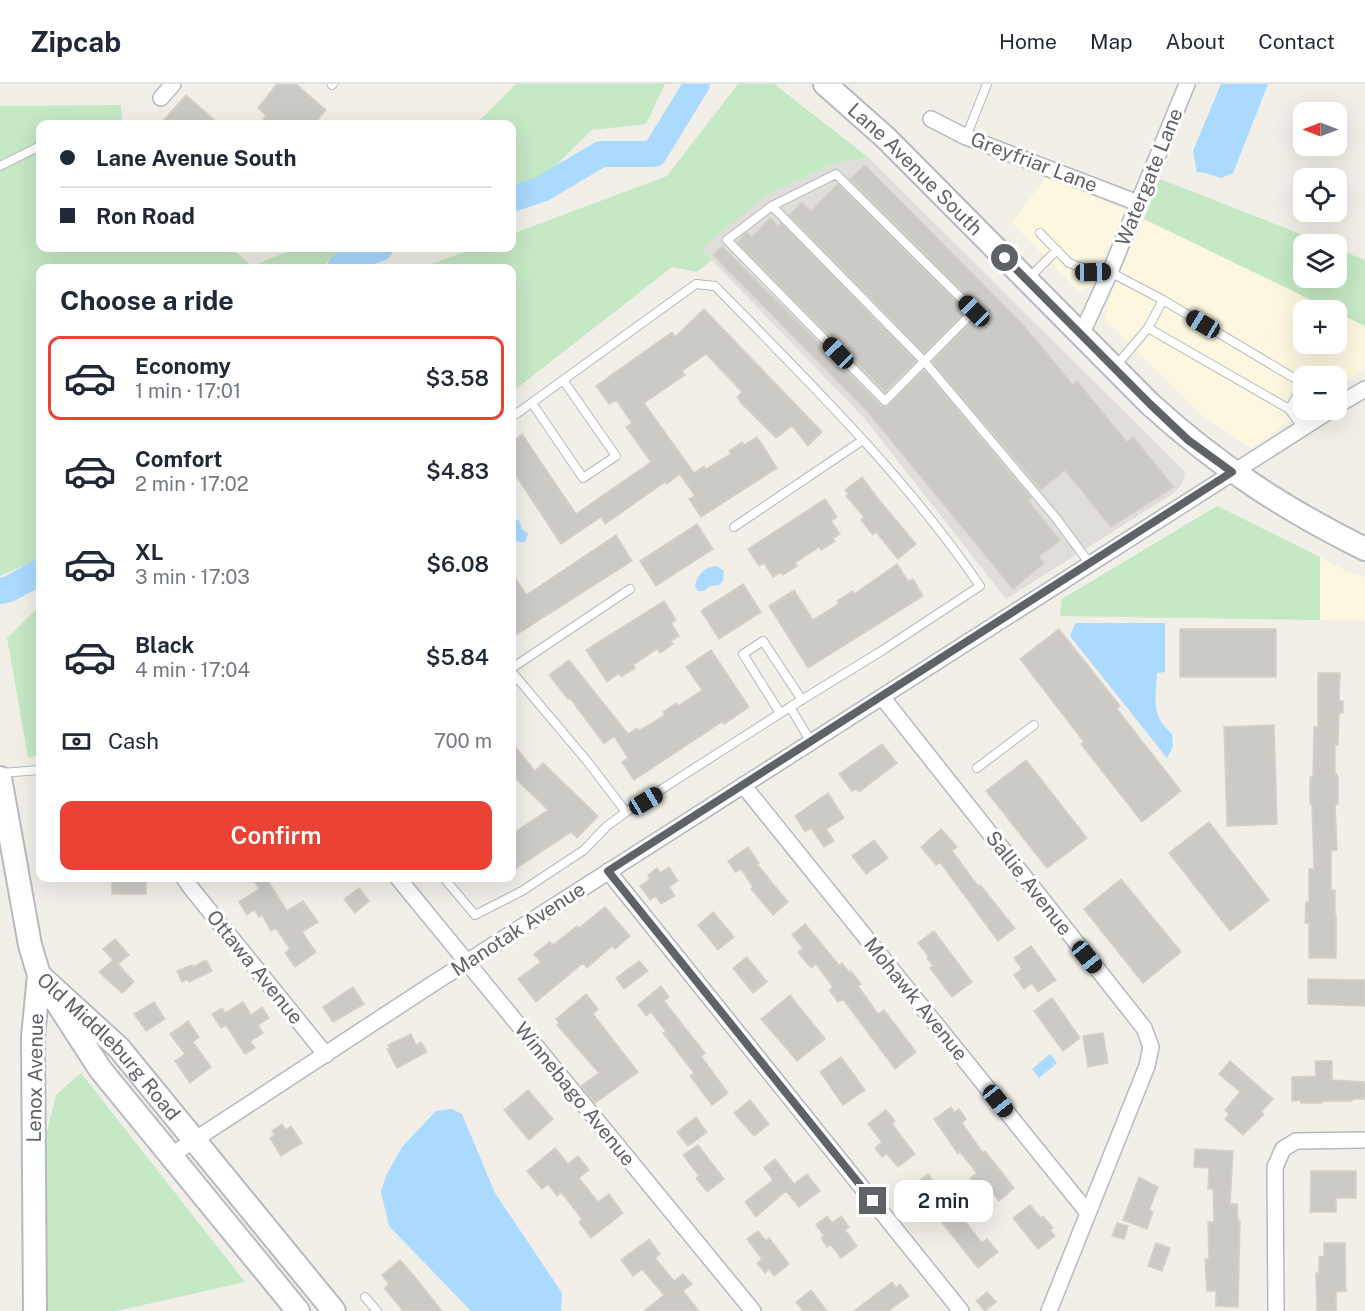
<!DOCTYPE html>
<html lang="en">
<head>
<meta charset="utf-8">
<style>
  :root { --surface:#fff; --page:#f6f6f7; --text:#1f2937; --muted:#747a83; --line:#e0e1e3; --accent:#ea4335 }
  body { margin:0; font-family:"Public Sans",sans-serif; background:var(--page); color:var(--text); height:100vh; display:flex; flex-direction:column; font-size:22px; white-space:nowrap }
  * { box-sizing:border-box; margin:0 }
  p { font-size:20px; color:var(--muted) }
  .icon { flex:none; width:33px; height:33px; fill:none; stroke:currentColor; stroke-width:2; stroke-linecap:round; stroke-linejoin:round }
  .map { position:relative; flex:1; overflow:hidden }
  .side { position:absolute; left:36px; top:180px; width:480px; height:618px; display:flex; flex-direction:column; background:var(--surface); border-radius:12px; box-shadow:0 6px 24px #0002 }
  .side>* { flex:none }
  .banner { position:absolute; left:36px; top:36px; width:480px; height:132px; border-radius:12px; box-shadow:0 6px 24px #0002; display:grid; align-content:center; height:132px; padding:0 24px; background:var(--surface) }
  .needle { width:39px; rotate:270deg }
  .buttons { position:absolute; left:1293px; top:18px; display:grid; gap:12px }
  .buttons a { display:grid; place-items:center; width:54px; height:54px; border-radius:12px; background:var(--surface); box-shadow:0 6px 24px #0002; font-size:30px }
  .end { position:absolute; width:27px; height:27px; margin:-14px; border:8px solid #5f6368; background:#fff; box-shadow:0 0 0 3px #fff }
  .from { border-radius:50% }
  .bubble { position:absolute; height:42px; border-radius:12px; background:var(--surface); box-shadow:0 6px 24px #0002; font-size:20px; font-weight:600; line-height:42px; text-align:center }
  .car { position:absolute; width:18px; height:36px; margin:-18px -9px; border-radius:8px; box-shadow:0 0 4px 2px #0007; background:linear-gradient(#222 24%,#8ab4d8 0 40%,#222 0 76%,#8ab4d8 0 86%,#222 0) }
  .banner b { display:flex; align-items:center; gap:21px; height:57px; font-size:22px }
  .banner b+b { border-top:2px solid var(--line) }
  .banner i { width:15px; height:15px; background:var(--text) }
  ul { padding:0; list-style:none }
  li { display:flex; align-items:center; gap:18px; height:84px; margin:0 12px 9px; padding:0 12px; border:3px solid transparent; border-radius:12px }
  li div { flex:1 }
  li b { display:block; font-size:22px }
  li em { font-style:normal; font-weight:600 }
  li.active { border-color:var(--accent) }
  li>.icon { width:54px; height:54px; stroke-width:1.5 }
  h2 { padding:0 24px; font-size:27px; line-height:72px }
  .pay { display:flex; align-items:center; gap:15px; height:66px; padding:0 24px; font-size:22px }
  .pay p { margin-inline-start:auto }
  .cta { display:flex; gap:12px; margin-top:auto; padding:12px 24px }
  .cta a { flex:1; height:69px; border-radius:12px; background:var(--accent); color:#fff; font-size:24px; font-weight:600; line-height:69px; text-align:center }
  header { display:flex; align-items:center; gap:36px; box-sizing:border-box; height:84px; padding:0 30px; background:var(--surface); border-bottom:2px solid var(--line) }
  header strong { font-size:28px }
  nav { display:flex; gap:33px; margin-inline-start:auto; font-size:21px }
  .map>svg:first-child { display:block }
  .commercial { fill:#fef7e0 }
  .industrial { fill:#e0deda }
  .green { fill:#c5e8c5 }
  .water { fill:#aadaff }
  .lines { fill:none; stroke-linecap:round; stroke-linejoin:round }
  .river { stroke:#aadaff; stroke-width:26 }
  .building { fill:#cccac5; stroke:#d6d1c6; stroke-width:1.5 }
  .lane-casing { stroke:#b5b8bc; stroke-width:10 }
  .street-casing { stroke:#b5b8bc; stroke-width:18 }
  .secondary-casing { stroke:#b6babf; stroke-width:26 }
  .lane { stroke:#fff; stroke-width:8 }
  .street { stroke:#fff; stroke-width:15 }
  .secondary { stroke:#fff; stroke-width:22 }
  .route { stroke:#5f6368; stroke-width:8 }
  .labels { text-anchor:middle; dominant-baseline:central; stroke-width:6; stroke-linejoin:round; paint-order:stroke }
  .street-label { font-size:20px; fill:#5f6368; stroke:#fff }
</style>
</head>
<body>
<header>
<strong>Zipcab</strong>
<nav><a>Home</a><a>Map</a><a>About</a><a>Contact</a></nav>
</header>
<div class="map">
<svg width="1365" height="1227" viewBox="0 0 1365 1227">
  <rect width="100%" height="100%" fill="#f1efe8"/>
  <path class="commercial" d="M1046,93L1125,126L1092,202L1080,208L1012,139Z
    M1144,135L1334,226H1304V260H1336L1337,228L1365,242V284L1337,304L1336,292H1304V326H1306L1251,364L1199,329L1104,235L1112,207Z
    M1320,473L1345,486L1365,493V537L1320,536Z"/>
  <path class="industrial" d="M869,74L1185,388L1183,398L1174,409L1006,515L865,335L700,164L767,111L836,79Z"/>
  <path class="green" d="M516,0H665L646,40L592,46L545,92L512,104V40H476Z
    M738,0H774L869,74L836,79L767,111L701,164L712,176L697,188L672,183L512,308V184H420L476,164H512V150L667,92Z
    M121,21L122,40H40V164H231L252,182L296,164H351L337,169L321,184H40V470L34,477L0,492V22Z
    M1160,95L1326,160H1304V194H1336L1337,165L1365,176V242L1144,135Z
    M1217,422L1320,473V536L1060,532L1062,515Z
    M40,522V672L28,673L7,554Z
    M81,989L245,1198L117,1227H47L42,1068L56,1011Z"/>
  <path class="water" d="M1221,0H1268L1233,89L1221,94L1206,89L1197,88L1193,67Z
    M512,435L519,436L522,445L528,450L525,458H518L512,452Z
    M717,482L724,487L723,497L719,501L710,502L704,507H698L695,502C697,490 705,483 717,482Z
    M1076,539H1165V588L1157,589C1156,616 1150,631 1172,650L1173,662L1167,674L1070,552L1074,542Z
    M1050,970L1057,979L1039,994L1032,985Z
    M452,1025L462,1030L495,1109L562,1209L561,1227H471L389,1142L381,1108L386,1092L402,1063L436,1027Z"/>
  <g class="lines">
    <path class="river" d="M512,115L542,105L601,70H654L697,0
      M340,184L348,176L380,164
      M0,507L9,505L40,488"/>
  </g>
  <path class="building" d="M277,0H296L326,26L314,40H268L263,35L266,31L258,24Z
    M186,11L219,40H160Z
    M865,81L1025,243L1073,301L1077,297L1127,358L1133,353L1174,403L1111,443L1065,386L1041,406L932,278L978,231L980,225L850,95Z
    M838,100L966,227L924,269L789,131L802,118L811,127Z
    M770,134L778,142L781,139L916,277L885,308L737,158L747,148L752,153Z
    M722,162L881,322L886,323L889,321L924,286L1031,414L1028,417L1060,456L1039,473L1044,479L1013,505L867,327L713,171Z
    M704,225L822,348L808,362L792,342L776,354L741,319L737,313L742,308L706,270L682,287L685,291L644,319L694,389L704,382L706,385L731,370L729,367L742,358L744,361L757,353L777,384L701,433L689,415L695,412L680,390L667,400L665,398L605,440L601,433L561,460L517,393L512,397V358L522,350L576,430L651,378L626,343L632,339L616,316L609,320L596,302L672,248L675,253Z
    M862,393L879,416L916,460L898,475L876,448L873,451L861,436L864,433L846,412L849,410L845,406Z
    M825,415L837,433L831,437L840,450L833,454L835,457L821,466L819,463L795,479L797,482L783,491L781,488L773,493L764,479L759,482L748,465Z
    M697,440L713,465L656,502L640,477Z
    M616,451L632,477L516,551L512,544V488L526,511Z
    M897,480L908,497L913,495L923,512L808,584L769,522L794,506L813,536L839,520L837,517L853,507L854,510Z
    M743,500L761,528L719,555L701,527Z
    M664,517L676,536L671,539L679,552L671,557L673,560L660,569L657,565L633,581L635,584L621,593L619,589L607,598L586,566Z
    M1059,545L1120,622L1117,625L1181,707L1142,738L1081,660L1084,658L1020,575Z
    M1180,545H1276V593H1180Z
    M711,566L749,623L724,640L723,637L634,696L622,678L628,674L614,652L604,660L570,614L568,615L549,591L569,576L628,650L637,644L639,647L665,631L663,628L676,619L678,622L702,606L686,583Z
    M1318,589H1340L1339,617H1343V629H1339L1338,661H1335V690H1337L1338,694V720H1335L1337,766H1331V806H1335V831H1336V874H1309V839H1305L1306,818H1309V785H1314L1312,720H1310V693H1313L1314,643H1318Z
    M1274,641L1277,740L1227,742L1224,643Z
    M512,659L535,687L543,679L598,732L577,754L571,748L512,787V750L548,726L512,691Z
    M882,660L897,679L859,708L856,705L852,707L839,690Z
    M1026,676L1087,754L1047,784L986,707Z
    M828,709L844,734L826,745L834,757L824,763L811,744L805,748L795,732Z
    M1209,738L1269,816L1230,847L1169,769Z
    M941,745L957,763L952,767L978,802L980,801L1015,844L998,857L940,778L936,781L921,763Z
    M874,756L888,774L866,790L852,772Z
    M748,763L759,779L757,780L788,818L773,831L751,805L753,803L741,785L735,788L728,777Z
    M669,783L678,797L669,803L675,812L661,820L656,812L650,816L640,802L650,795L648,791L657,784L660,789Z
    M112,794H146V810H112Z
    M261,794H266L287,827L303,817L318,838L302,848L316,868L295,883L285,869L290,865L276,844L271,847L262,831L259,833L254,826L247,831L239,818L259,805L255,798Z
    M1121,795L1181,868L1143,899L1084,825Z
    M359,804L369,817L355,829L344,815Z
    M605,823L630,852L615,865L612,862L587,884L583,879L536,918L518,895L541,878L534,870L550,858L553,861L577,842L579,844Z
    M713,828L734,853L718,866L698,841Z
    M805,840L839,881L842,879L849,888L851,887L861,900L858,902L878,930L884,926L916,968L895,985L843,915L838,918L829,906L833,903L816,880L811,884L798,868L803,864L792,851Z
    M934,847L972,898L952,913L930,884L933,882L927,874L929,873L918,859Z
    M115,855L129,871L118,880L134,898L122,909L99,888L113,876L103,865Z
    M1031,862L1056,896L1038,908L1032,899L1024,905L1014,891L1022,885L1014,874Z
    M747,873L767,898L753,909L733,884Z
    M206,876L212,887L189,898L187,895L182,898L177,887L192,881L193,883Z
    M639,877L648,887L624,905L616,894Z
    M1308,895L1365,896V922L1308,920Z
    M661,902L669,913L664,917L705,969L701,972L728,1009L712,1021L690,992L694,989L663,949L666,947L651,928L646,932L638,921Z
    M353,903L364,920L333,938L323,923Z
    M586,910L598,925L593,930L638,988L595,1019L581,1002L599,989L557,941L559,939L556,935Z
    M790,911L825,955L797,977L761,935Z
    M1052,914L1080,954L1063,967L1034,927Z
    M154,918L165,935L146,947L134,930Z
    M243,918L251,931L262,923L269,934L258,941L263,949L250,957L255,964L245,970L226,941L221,944L212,930L222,924L225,929Z
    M188,937L199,953L193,958L211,983L190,999L175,977L185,970L170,950Z
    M1103,949L1108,979L1088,983L1083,952Z
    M411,950L416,961L421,958L427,968L397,984L387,965L390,964L388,961Z
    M841,973L865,1006L843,1021L820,988Z
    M1230,977L1273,1015L1261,1028L1264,1030L1243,1051L1225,1035L1229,1030L1225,1026L1240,1008L1219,990Z
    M1315,977H1332V996L1365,998V1015H1352V1017H1322V1019H1301V1016L1292,1017V993L1316,992Z
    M528,1006L553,1035L529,1056L504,1026Z
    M750,1016L769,1040L754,1052L734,1029Z
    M951,1023L954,1028L959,1025L966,1035L962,1039L983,1069L985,1067L1014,1104L999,1117L987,1102L980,1108L970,1094L977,1089L960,1068L958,1070L934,1035Z
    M886,1026L895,1037L892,1040L915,1070L898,1083L887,1070L882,1073L875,1064L882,1058L868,1040Z
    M696,1033L707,1048L688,1062L677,1048Z
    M282,1040L286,1046L291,1042L302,1059L281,1072L270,1054L275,1051L272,1047Z
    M698,1061L724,1095L707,1108L696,1094L699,1092L683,1071Z
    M555,1064L568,1080L578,1072L589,1086L579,1094L598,1118L609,1110L623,1129L591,1154L579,1138L582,1135L561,1108L557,1112L548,1100L542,1105L527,1087Z
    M1195,1065L1233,1067L1230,1120H1237L1238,1137H1240L1238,1223L1216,1222V1207H1207L1205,1175H1209L1208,1138H1214L1213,1105H1208L1209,1084L1194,1083Z
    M775,1075L794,1100L807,1090L820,1107L799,1123L786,1107L756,1133L745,1118L773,1096L764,1084Z
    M1311,1087H1356V1114H1336V1128H1310Z
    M928,1090L982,1159L987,1155L998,1168L978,1184L913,1102Z
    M1139,1093L1158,1103L1149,1126L1153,1128L1147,1145L1123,1136Z
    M1030,1121L1041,1134L1043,1132L1053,1144L1050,1146L1055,1152L1038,1165L1013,1134Z
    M827,1132L832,1139L841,1132L849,1143L845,1146L857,1162L841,1174L831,1161L827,1163L821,1154L824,1152L816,1141Z
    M1117,1139L1128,1142L1124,1155L1112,1152Z
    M758,1147L766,1157L769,1154L789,1180L774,1192L769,1185L765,1189L757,1179L762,1175L747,1155Z
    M649,1155L660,1170L655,1174L674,1197L683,1190L692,1200L683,1207L699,1227H644L664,1211L642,1185L633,1192L621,1176Z
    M1156,1159L1170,1164L1162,1187L1148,1182Z
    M1324,1159H1345L1346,1207L1336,1208V1227H1317L1316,1189H1319V1173L1324,1172Z
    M400,1176L414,1192L442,1227H403L391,1212L384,1204L389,1200L382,1191Z
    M892,1198L896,1204L900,1200L909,1212L888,1227H854Z
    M811,1206L827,1227H803L796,1218Z
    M987,1208L996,1218L985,1227L976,1217Z"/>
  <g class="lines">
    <g class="lane-casing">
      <path id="lane" d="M332,1L333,0
        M966,53L987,0
        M0,82L38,63
        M772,122L727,156L885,317L974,227L836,90L772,122L924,277L1056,434L1090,480
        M1040,149L1069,179L1093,188H1110L1163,216L1304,300
        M1028,195L1057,166
        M1148,244L1289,325L1302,343
        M1115,283L1148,244L1163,216
        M532,319L583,394L616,372L563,296
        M1289,325L1304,300
        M512,333L696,200L715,202C807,296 906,393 980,502L883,566L790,623L811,658
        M734,443L863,356
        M512,584L630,505
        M512,588L587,677L626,728L790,623
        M780,629L743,570L763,557L802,616
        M977,684L1034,641
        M1,689L40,686
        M444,794L475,831L522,807L584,766L607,742L626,728
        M365,1213L377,1227"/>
    </g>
    <g class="street-casing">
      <path id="street" d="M161,14L173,0
        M931,35L966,53L1138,119
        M1081,251L1110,188L1187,0
        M1336,322L1365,305
        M882,613L1144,944L1151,963L1147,982L1049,1227
        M743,701L1088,1129
        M608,787L961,1227
        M184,794L191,804L326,971
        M398,794L753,1227
        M170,1072L434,899L1331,326
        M1276,1227L1275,1083L1283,1065L1296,1057L1365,1056"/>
    </g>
    <g class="secondary-casing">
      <g id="secondary">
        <path id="s1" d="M825,0L886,54L1150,320C1217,381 1284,425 1365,465"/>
        <path d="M0,694L30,861L39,891L33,953L35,1227"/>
        <path id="s2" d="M39,891L119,964L334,1227"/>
        <path d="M56,917L100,985L298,1227"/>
      </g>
    </g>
    <use href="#lane" class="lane"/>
    <use href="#street" class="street"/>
    <use href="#secondary" class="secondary"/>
  </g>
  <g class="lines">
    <path class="route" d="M873,1117L608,787L1232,388L1188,356L1150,320L1005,174"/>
  </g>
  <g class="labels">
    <g class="street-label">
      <text transform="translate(1034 78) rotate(21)">Greyfriar Lane</text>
      <text stroke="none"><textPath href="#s1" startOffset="124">Lane Avenue South</textPath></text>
      <text transform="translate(1149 93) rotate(-68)">Watergate Lane</text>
      <text transform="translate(1029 799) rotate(52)">Sallie Avenue</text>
      <text transform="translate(518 845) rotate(-33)">Manotak Avenue</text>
      <text transform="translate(255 883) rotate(51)">Ottawa Avenue</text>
      <text transform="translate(916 915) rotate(51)">Mohawk Avenue</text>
      <text stroke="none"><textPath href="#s2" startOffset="100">Old Middleburg Road</textPath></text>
      <text transform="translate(35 994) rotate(-89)">Lenox Avenue</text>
      <text transform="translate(575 1010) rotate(51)">Winnebago Avenue</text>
    </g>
  </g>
</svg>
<div class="buttons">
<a><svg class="needle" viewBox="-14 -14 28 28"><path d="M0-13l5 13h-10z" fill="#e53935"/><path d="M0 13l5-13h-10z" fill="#747a83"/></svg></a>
<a><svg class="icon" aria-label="locate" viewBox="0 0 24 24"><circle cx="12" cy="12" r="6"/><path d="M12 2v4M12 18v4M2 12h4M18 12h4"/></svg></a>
<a><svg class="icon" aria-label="layers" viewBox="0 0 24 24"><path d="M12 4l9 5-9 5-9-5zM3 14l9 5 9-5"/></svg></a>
<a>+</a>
<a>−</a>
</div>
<i class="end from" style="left:1005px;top:174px"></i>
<i class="end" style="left:873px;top:1117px"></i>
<div class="bubble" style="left:894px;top:1096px;width:99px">2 min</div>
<i class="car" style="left:1093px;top:188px;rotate:89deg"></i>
<i class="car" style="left:974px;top:227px;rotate:315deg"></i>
<i class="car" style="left:1203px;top:240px;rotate:301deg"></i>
<i class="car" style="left:838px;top:269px;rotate:316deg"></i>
<i class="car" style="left:646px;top:717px;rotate:59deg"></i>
<i class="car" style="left:1087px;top:873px;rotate:141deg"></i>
<i class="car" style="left:998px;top:1017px;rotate:141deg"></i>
<div class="banner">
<b><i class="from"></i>Lane Avenue South</b>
<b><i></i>Ron Road</b>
</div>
<section class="side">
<h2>Choose a ride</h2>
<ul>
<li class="active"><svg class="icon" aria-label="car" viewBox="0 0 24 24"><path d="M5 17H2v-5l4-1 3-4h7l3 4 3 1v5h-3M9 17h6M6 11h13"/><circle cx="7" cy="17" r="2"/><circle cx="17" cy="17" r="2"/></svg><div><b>Economy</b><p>1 min · 17:01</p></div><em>$3.58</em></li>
<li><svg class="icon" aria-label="car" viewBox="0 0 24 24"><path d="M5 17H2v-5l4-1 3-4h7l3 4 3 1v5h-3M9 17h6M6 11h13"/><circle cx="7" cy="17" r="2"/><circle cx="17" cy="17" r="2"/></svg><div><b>Comfort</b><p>2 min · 17:02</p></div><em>$4.83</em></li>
<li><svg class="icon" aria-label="car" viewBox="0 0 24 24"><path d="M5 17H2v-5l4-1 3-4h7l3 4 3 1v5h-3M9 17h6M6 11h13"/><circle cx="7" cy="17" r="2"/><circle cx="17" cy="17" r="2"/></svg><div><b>XL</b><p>3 min · 17:03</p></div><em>$6.08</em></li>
<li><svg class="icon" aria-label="car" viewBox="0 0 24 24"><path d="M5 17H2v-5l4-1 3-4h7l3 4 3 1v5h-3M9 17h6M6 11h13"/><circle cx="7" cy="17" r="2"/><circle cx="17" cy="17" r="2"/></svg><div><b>Black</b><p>4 min · 17:04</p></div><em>$5.84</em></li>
</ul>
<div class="pay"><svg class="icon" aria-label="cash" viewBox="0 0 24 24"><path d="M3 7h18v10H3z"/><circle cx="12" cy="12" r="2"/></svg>Cash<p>700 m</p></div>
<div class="cta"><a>Confirm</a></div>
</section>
</div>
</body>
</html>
